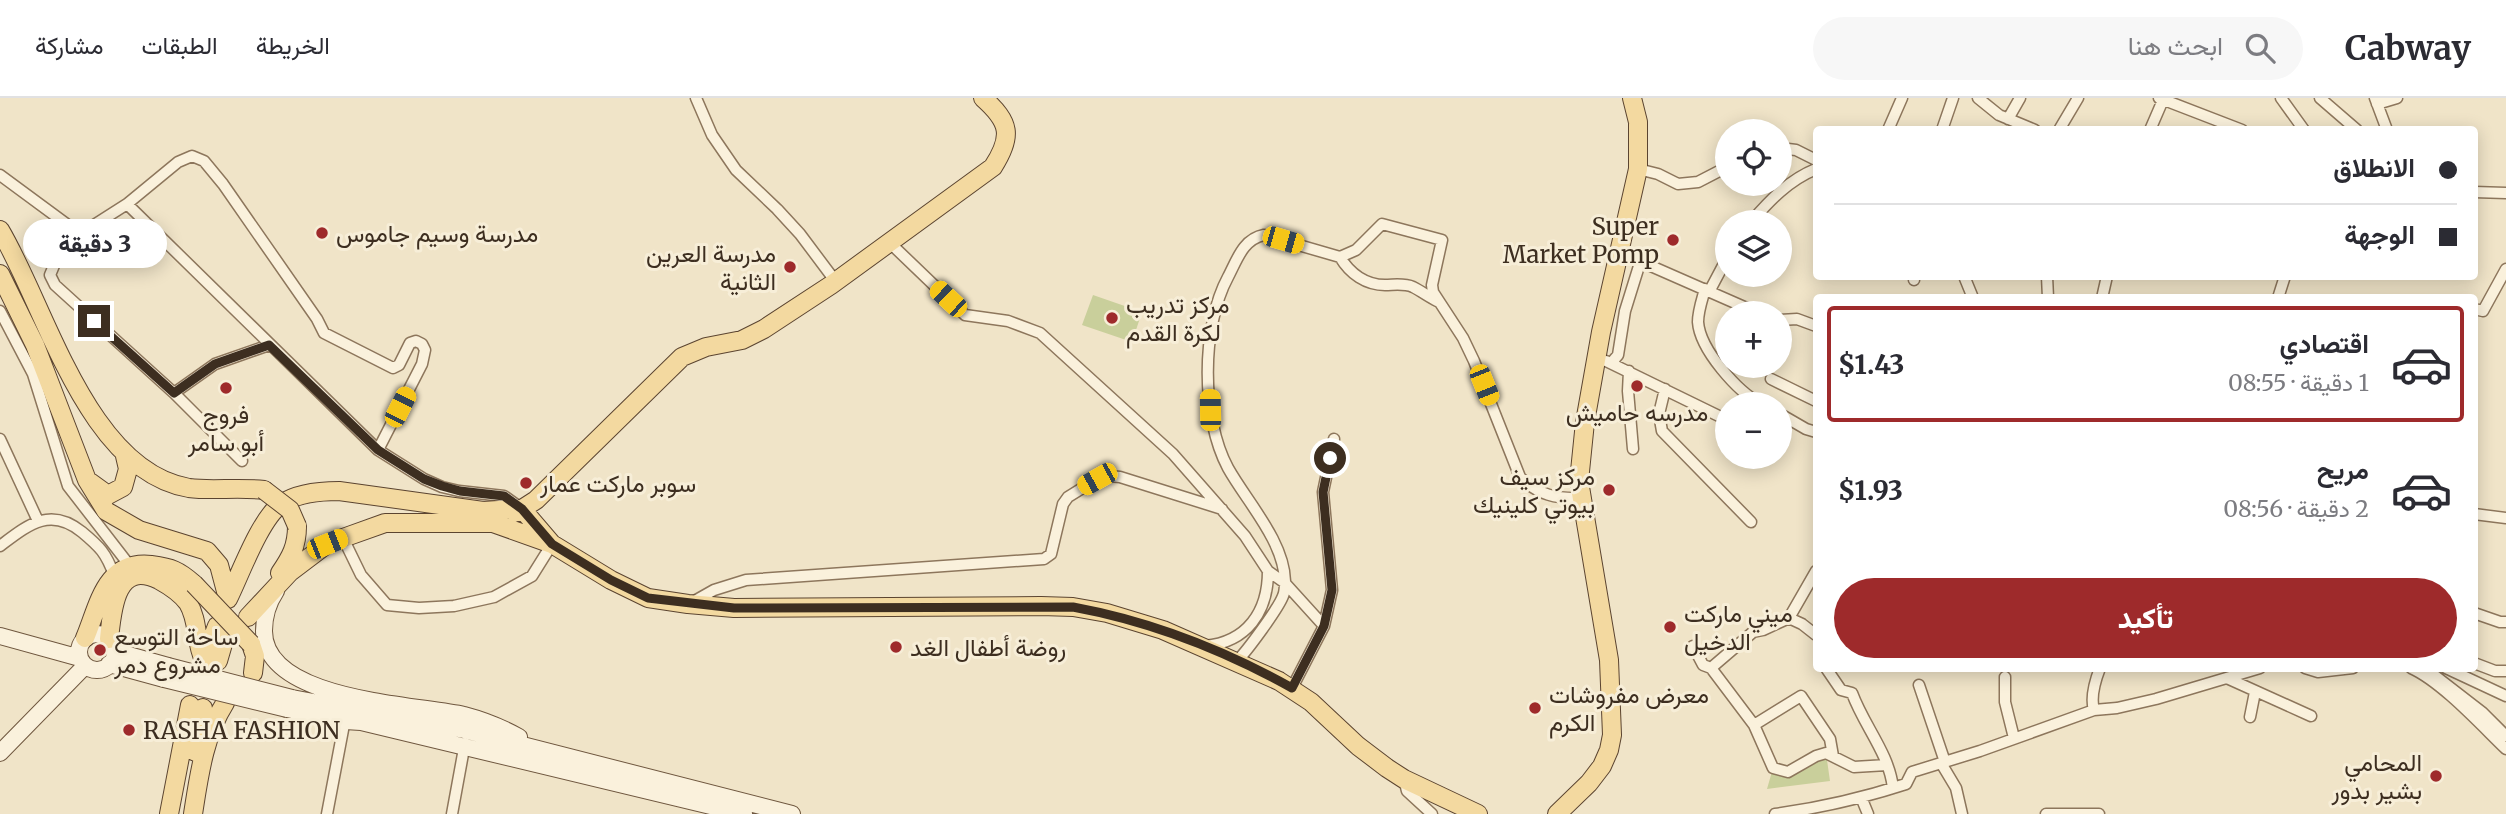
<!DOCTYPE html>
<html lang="ar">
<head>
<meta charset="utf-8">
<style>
  :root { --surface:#fff; --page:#f7f7f7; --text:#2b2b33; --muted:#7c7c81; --line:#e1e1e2; --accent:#9e2a2b }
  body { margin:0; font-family:Merriweather,Vazirmatn,serif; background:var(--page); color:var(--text); direction:rtl; height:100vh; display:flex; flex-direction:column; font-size:26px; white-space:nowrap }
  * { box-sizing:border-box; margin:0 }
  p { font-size:23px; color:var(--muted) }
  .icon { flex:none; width:38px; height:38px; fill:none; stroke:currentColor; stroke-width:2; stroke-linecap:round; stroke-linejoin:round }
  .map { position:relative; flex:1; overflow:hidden; direction:ltr }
  .details { position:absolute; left:1813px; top:196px; width:665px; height:378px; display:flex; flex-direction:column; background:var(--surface); border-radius:7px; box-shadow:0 4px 18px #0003; direction:rtl }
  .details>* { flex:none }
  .top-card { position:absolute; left:1813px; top:28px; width:665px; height:154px; border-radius:7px; box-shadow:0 4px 18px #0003; direction:rtl; display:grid; align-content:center; height:154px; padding:0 21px; background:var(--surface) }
  .controls { position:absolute; left:1715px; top:21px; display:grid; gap:14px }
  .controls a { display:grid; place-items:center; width:77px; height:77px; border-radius:50%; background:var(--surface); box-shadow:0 4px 18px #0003; font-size:35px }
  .end { position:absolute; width:32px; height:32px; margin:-16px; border:9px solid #3d2e20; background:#fff; box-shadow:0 0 0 4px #fff }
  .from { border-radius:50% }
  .bubble { position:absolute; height:49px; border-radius:24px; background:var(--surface); box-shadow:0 4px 18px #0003; font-size:23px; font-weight:800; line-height:49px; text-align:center; direction:rtl }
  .car { position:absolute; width:21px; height:42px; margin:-21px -10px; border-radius:9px; box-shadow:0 0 5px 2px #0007; background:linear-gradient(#f5c518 24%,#345 0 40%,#f5c518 0 76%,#345 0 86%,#f5c518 0) }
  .top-card b { display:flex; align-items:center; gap:24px; height:66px; font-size:26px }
  .top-card b+b { border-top:2px solid var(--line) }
  .top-card i { width:18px; height:18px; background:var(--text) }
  ul { padding:12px 0 0; list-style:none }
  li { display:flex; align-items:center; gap:21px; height:116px; margin:0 14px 10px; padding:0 7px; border:4px solid transparent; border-radius:7px }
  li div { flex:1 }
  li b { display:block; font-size:26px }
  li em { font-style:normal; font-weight:800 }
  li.on { border-color:var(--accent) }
  li>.icon { width:63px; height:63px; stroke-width:1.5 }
  .action { display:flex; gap:14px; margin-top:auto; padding:14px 21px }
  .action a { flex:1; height:80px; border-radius:42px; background:var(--accent); color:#fff; font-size:28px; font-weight:800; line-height:80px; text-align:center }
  header { display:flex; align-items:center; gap:42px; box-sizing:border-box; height:98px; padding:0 35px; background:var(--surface); border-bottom:2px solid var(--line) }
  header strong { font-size:33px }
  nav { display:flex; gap:38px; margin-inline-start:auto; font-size:24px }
  .search { width:490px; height:63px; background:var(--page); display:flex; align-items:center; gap:18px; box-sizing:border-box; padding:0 24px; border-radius:38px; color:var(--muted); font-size:26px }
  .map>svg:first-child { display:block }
  .grass { fill:#c9cf9b }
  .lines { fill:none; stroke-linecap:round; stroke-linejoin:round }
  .street-casing { stroke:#8d765c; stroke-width:13 }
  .secondary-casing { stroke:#6f573f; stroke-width:18 }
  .primary-casing { stroke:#5b4430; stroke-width:20 }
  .street { stroke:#faf1dc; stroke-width:10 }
  .secondary { stroke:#faf1dc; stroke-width:16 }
  .primary { stroke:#f3d9a0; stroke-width:18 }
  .secondary-bridge-casing { stroke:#6f573f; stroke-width:18; stroke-linecap:butt }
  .primary-bridge-casing { stroke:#5b4430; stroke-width:20; stroke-linecap:butt }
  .secondary-bridge { stroke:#faf1dc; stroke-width:16 }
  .primary-bridge { stroke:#f3d9a0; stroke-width:18 }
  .route { stroke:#3d2e20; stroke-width:9 }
  .poi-dot { fill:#9e2a2b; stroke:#f7eed8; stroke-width:2.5 }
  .labels { text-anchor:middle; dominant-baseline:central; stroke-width:6; stroke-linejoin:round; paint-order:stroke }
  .poi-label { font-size:24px; fill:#3d2e20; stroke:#f7eed8; text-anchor:start }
</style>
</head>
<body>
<header>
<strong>Cabway</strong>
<div class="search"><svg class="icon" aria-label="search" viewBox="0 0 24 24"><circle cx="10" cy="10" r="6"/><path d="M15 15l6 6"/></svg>ابحث هنا</div>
<nav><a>الخريطة</a><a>الطبقات</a><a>مشاركة</a></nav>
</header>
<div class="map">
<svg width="2506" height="716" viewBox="0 0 2506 716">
  <rect width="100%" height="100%" fill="#f0e4c8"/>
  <path class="grass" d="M1093,197L1142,214L1132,244L1082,227Z
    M1826,655L1830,683L1767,691L1773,670L1783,673Z"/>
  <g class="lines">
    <g class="street-casing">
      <path id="street" d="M696,0L712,37L736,72L777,111L800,136L836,184
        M1978,0L1999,17L2035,32
        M2159,0L2242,32
        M2281,0L2304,32
        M2320,0L2357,32
        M2375,0L2387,32
        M2377,6L2397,0
        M2008,21L2020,0
        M1888,32L1902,0
        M1942,32L1953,0
        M2059,32L2078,0
        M2150,32L2163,2
        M1780,50L1796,52L1816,62
        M1638,71L1658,76L1678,86L1698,84L1727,69
        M0,77L80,136
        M2474,94L2506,95
        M127,106L378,352L424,381L442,389L459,393L504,398L521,410
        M1751,124C1770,102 1789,82 1816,71
        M889,144L965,217L1008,223L1040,235L1173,356L1245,438L1268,473L1285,485L1324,528
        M1340,159C1350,176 1366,187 1385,187C1394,187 1404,185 1413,189C1421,193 1429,199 1437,203
        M1964,178L1973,200
        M2047,178L2048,200
        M1914,182V178
        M1705,191C1702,202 1698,213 1698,224C1700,252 1738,294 1761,306
        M1709,194L1727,160
        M2102,200L2107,178
        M2278,200L2285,178
        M2474,211L2483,213L2506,171
        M0,213L33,276L68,388L130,468
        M1780,222L1797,221L1816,228
        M1606,263L1727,322
        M1612,264L1618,257L1625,213L1639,168L1644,165L1758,215
        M1629,273L1628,293L1633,351
        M1771,281L1816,303
        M1665,291L1659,316L1662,333L1751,424
        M174,295L215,266L269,247
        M1780,316L1806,331L1816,334
        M0,341L38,423
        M242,363L174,295L55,187L50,177L55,165L80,136L127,106L178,64L192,58L204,63L223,86L317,221L324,235L393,270L399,267L410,245L416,243L422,246L425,252L422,266L378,352
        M2474,416L2506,420
        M343,440L361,477L387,507L419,510L454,508L494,499L532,478L552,446
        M0,448C28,427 50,408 82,434C100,449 106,455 114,477
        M691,505L714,492L746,482L1044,461L1051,456L1063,406L1068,399L1097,381L1109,378L1120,379L1222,411
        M2474,515L2500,524H2506
        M1789,520L1802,526L1816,537
        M1205,548C1247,544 1268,514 1268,473
        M1693,548L1703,567L1711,570L1754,627L1773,670L1788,674L1816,658L1826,655L1854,669L1887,667
        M1237,563C1247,553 1278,511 1283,498C1285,494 1285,487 1285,483C1284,443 1247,404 1228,370C1201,320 1201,229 1228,179C1237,162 1243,141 1264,137L1340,159L1356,152L1382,126L1442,142L1432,187L1433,194L1463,240L1474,263L1520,379C1538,397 1557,401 1581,400
        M2474,565L2495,573H2506
        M1711,570L1753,534L1763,532L1789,520L1816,473
        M1826,570L1841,592L1852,595C1864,628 1889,655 1893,690
        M2305,570L2318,574L2353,570
        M2411,570C2442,584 2481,627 2506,651
        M2446,570L2506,598
        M2430,574L2483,615L2506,638
        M2005,579V604L2014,640
        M2229,581L2311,618
        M1919,587L1945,664
        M1292,590L1324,528L1332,492L1323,394L1334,341
        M2094,612C2090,599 2095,583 2100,570
        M2250,619L2255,594
        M1754,627L1801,598L1830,641L1833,658
        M1941,665L1956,690L1962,716
        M1404,681L1407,693L1432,716
        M1861,699L1868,716
        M327,716L346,616
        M452,716L465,645
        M1775,716C1820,710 1863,700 1906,686L1912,674L1980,653L2094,612L2117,610L2156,601L2260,570
        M2046,716H2099"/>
    </g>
    <g class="secondary-casing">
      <path id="secondary" d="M276,493C268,505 264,519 264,533C264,603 415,606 464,617C483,622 501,629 519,639
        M79 554a18 18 0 1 1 36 0a18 18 0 1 1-36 0Z
        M0,538L80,560
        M114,553L168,568
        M109,566L164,581
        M292,600L464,632L792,716
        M287,611L345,623L361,624L744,716
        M0,655L85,568"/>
    </g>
    <g class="primary-casing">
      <path id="primary" d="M0,132C46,209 87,373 189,390C212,393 238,389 264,392
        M0,176L35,247L87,382L106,413L139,432L207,453L219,467L228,501
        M90,384L108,397L123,389L128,371L125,358
        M522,411L552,446
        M493,425L552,446L611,482L648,500L688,506L734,510L1041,508L1073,509L1107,515L1163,532L1279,583L1311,604L1358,648L1387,670L1404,681L1478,716
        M280,475C291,459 297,448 297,428
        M228,501C240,477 260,421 281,406C297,395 320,393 339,393L483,413L515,411
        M248,519L290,474L327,446L343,440L385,425H493L522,411L536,402L682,259L706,249L742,242L764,231L831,187L993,69C1013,38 1010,24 983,0
        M85,540C99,507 105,462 151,467C172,470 178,472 194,486
        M109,541C112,513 115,461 159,482C170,488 180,494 188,505C199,523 195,544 204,562
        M251,546L255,558L253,575
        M204,562L217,528
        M218,563L225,539
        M195,654L203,610
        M169,716L190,607
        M193,716C199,678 204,638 225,605
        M1557,716L1589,685L1602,668L1609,652L1612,637L1609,562L1579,383L1585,324L1601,234L1638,71V24L1632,0"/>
    </g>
    <use href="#street" class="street"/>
    <use href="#secondary" class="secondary"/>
    <use href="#primary" class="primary"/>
    <g class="secondary-bridge-casing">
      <path id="secondary-bridge" d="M168,568L292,600
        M164,581L287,611"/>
    </g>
    <g class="primary-bridge-casing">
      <path id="primary-bridge" d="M264,392L290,412L297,428
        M194,486L251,546"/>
    </g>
    <use href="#secondary-bridge" class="secondary-bridge"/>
    <use href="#primary-bridge" class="primary-bridge"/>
  </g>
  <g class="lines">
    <path class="route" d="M94,223L174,295L215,266L269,247L378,352L424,381L442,388L460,393L504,398L522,411L552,446L611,482L648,500L734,510L1073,509C1149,523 1224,552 1292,590L1324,528L1332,492L1323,394L1330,360"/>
  </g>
  <g class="poi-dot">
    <circle cx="322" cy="135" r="7"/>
    <circle cx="1673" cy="142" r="7"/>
    <circle cx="790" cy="169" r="7"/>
    <circle cx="1112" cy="220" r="7"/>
    <circle cx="1637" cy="288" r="7"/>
    <circle cx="226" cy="290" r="7"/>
    <circle cx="526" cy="385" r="7"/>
    <circle cx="1609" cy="392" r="7"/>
    <circle cx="1670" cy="529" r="7"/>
    <circle cx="896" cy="549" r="7"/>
    <circle cx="100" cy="552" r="7"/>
    <circle cx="1535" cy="610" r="7"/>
    <circle cx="129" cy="632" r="7"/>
    <circle cx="2436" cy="678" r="7"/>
  </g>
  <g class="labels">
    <g class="poi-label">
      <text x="1659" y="128" text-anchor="end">Super<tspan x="1659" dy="28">Market Pomp</tspan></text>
      <text x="336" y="135">مدرسة وسيم جاموس</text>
      <text x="776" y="155" text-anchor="end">مدرسة العرين<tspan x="776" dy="28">الثانية</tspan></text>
      <text x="1126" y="206">مركز تدريب<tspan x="1126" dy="28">لكرة القدم</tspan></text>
      <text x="1637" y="314" text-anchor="middle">مدرسه حاميش</text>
      <text x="226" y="316" text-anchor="middle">فروج<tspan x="226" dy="28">أبو سامر</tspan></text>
      <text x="1595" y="378" text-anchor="end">مركز سيف<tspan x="1595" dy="28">بيوتي كلينيك</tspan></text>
      <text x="540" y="385">سوبر ماركت عمار</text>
      <text x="1684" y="515">ميني ماركت<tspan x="1684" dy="28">الدخيل</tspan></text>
      <text x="114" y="538">ساحة التوسع<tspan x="114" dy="28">مشروع دمر</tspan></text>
      <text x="910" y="549">روضة أطفال الغد</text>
      <text x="1549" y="596">معرض مفروشات<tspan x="1549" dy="28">الكرم</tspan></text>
      <text x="143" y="632">RASHA FASHION</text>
      <text x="2422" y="664" text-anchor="end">المحامي<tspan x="2422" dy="28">بشير بدور</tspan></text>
    </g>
  </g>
</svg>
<div class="controls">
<a><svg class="icon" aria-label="locate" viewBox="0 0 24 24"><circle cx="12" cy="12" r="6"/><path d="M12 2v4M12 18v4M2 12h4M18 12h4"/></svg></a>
<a><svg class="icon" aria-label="layers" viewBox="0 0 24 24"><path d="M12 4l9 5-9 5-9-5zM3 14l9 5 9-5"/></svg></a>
<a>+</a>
<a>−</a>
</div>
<i class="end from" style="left:1330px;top:360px"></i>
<i class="end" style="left:94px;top:223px"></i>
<div class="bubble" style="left:23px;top:121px;width:144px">3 دقيقة</div>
<i class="car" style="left:1283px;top:142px;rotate:106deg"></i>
<i class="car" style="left:948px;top:201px;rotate:313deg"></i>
<i class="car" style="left:1484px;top:287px;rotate:158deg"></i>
<i class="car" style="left:400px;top:309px;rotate:27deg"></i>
<i class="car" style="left:1210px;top:312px;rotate:359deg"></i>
<i class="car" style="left:1097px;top:381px;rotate:241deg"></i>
<i class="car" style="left:327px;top:446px;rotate:68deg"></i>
<div class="top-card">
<b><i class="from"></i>الانطلاق</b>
<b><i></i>الوجهة</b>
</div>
<section class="details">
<ul>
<li class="on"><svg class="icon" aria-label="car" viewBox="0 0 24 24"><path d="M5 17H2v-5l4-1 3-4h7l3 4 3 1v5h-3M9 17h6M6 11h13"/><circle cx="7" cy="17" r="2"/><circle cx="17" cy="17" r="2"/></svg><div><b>اقتصادي</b><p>1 دقيقة · 08:55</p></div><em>$1.43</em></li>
<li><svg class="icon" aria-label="car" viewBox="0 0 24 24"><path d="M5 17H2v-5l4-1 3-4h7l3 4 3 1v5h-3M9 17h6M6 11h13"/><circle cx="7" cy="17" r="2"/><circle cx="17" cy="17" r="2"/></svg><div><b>مريح</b><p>2 دقيقة · 08:56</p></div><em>$1.93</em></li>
</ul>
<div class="action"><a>تأكيد</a></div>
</section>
</div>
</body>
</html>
